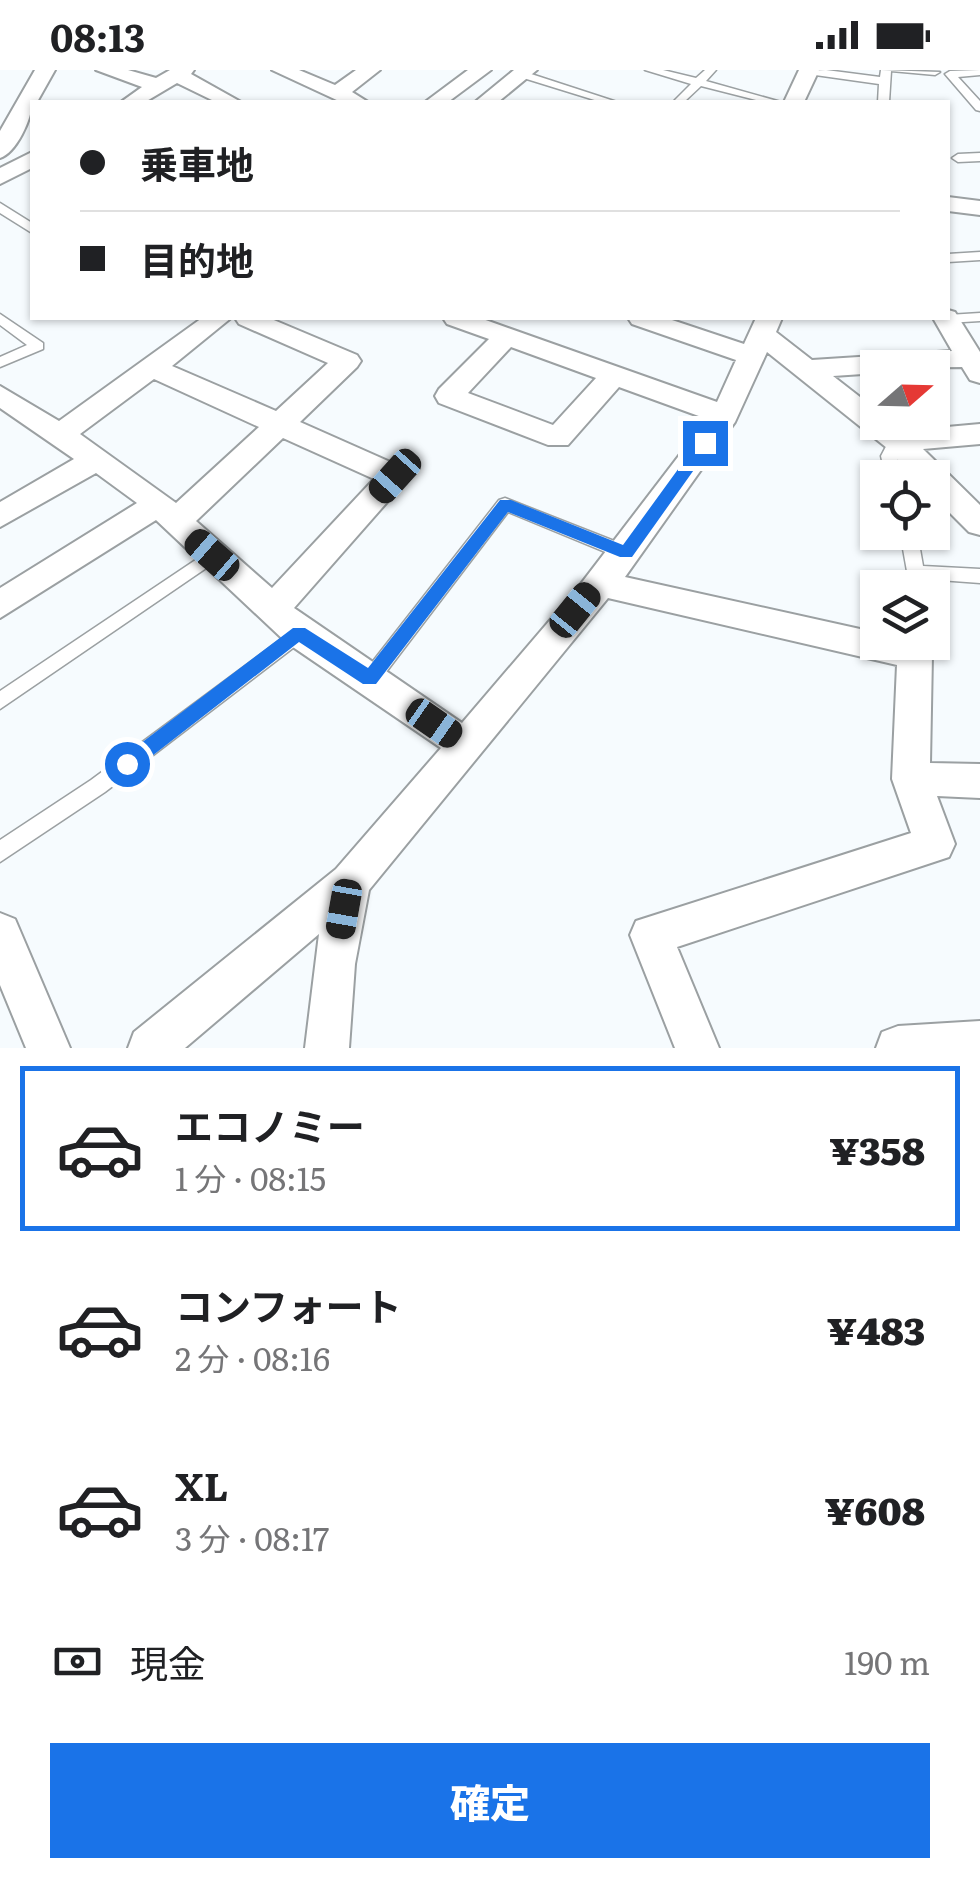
<!DOCTYPE html>
<html lang="ja">
<head>
<meta charset="utf-8">
<style>
  :root { --surface:#fff; --page:#f2f2f2; --text:#202124; --muted:#757577; --line:#e0e0e0; --accent:#1a73e8 }
  body { margin:0; font-family:Literata,"Noto Sans JP",serif; background:var(--page); color:var(--text); height:100vh; display:flex; flex-direction:column; font-size:38px; white-space:nowrap }
  * { box-sizing:border-box; margin:0 }
  p { font-size:32px; color:var(--muted) }
  .icon { flex:none; width:55px; height:55px; fill:none; stroke:currentColor; stroke-width:2; stroke-linecap:round; stroke-linejoin:round }
  .map { position:relative; height:978px; overflow:hidden }
  .sheet { display:flex; flex-direction:column; background:var(--surface); flex:1 }
  .sheet>* { flex:none }
  .top-card { position:absolute; left:30px; top:30px; width:920px; height:220px; border-radius:0px; box-shadow:0 2px 8px #0004; display:grid; align-content:center; height:220px; padding:0 50px; background:var(--surface) }
  .needle { width:65px; rotate:70deg }
  .tools { position:absolute; left:860px; top:280px; display:grid; gap:20px }
  .tools a { display:grid; place-items:center; width:90px; height:90px; border-radius:0px; background:var(--surface); box-shadow:0 2px 8px #0004; font-size:50px }
  .end { position:absolute; width:45px; height:45px; margin:-22px; border:12px solid #1a73e8; background:#fff; box-shadow:0 0 0 5px #fff }
  .from { border-radius:50% }
  .car { position:absolute; width:30px; height:60px; margin:-30px -15px; border-radius:12px; box-shadow:0 0 8px 2px #0007; background:linear-gradient(#222 24%,#8ab4d8 0 40%,#222 0 76%,#8ab4d8 0 86%,#222 0) }
  .top-card b { display:flex; align-items:center; gap:35px; height:95px; font-size:38px }
  .top-card b+b { border-top:2px solid var(--line) }
  .top-card i { width:25px; height:25px; background:var(--text) }
  ul { padding:18px 0 0; list-style:none }
  li { display:flex; align-items:center; gap:30px; height:165px; margin:0 20px 15px; padding:0 30px; border:5px solid transparent; border-radius:0px }
  li div { flex:1 }
  li b { display:block; font-size:38px }
  li em { font-style:normal; font-weight:800 }
  li.selected { border-color:var(--accent) }
  li>.icon { width:90px; height:90px; stroke-width:1.5 }
  .pay { display:flex; align-items:center; gap:25px; height:110px; padding:0 50px; font-size:38px }
  .pay p { margin-inline-start:auto }
  .action { display:flex; gap:20px; margin-top:auto; padding:20px 50px }
  .action a { flex:1; height:115px; border-radius:0px; background:var(--accent); color:#fff; font-size:40px; font-weight:800; line-height:115px; text-align:center }
  .status { display:flex; justify-content:space-between; align-items:center; height:70px; padding:0 50px; background:var(--surface); direction:ltr }
  .status svg { height:28px; fill:currentColor }
  .map>svg:first-child { display:block }
  .lines { fill:none; stroke-linecap:round; stroke-linejoin:round }
  .lane-casing { stroke:#9ba0a2; stroke-width:3 }
  .street-casing { stroke:#9ba0a2; stroke-width:4 }
  .lane { fill:#fff; fill-rule:evenodd }
  .street { fill:#fff; fill-rule:evenodd }
  .route { fill:#1a73e8 }
</style>
</head>
<body>
<div class="status"><b>08:13</b><svg viewBox="0 0 49 12"><path d="M0 12V9h3v3zM5 12V6h3v6zM10 12V3h3v9zM15 12V0h3v12zM26 1h20v11H26zM47 4h2v5h-2z"/></svg></div>
<div class="map">
<svg width="980" height="978" viewBox="0 0 980 978">
  <rect width="100%" height="100%" fill="#f6fbfe"/>
  <g class="lines">
    <g class="lane-casing">
      <path id="lane" d="M645,0H663L696,8L705,0H716L706,11L781,32H764L701,16L684,32H673L691,14Z
        M826,0L880,7L881,0L940,2L935,5L891,1L889,32H878L879,14L808,4L803,1Z
        M980,0V5L958,7L980,31V41L976,40L945,4L950,1Z
        M517,2H525L617,32H601L517,6Z
        M980,83V91L958,92L952,88L958,84Z
        M0,133L32,153V163L0,143Z
        M980,182V190L948,192V184Z
        M980,243V251L947,253L940,249L948,248V245Z
        M0,244L43,273V279L0,297V287L27,275L0,255Z
        M897,366L905,371L897,386L902,408H886L881,386L891,367Z
        M505,428L632,478L635,483L632,488H620L508,442L377,614L370,617L363,614L360,609L363,604L499,430Z
        M900,462H917L923,496L980,499V513L926,509L928,518H910Z
        M212,479L221,485L218,490L0,639V621Z
        M299,556L306,558L308,563L306,568L105,722L0,792V770L91,710Z"/>
    </g>
    <g class="street-casing">
      <path id="street" d="M35,0H55L37,32H32C32,49 16,83 0,88V61Z
        M96,0H128L156,8L170,0H194L191,4L241,32H216L177,13L145,32H121L142,17Z
        M272,0H299L335,15L356,0H380L352,22L368,32H341Z
        M468,0H491L448,32H425Z
        M514,0H537L498,32H475Z
        M799,0H819L804,32H784Z
        M32,82V98L0,114V98Z
        M948,127L980,131V145L948,141Z
        M948,240L955,242L980,282V313L970,310L962,297L878,298V303L833,306L878,341V352H893L903,361L980,354V374L923,379L980,435V465L969,462L932,425V408H915L887,378L767,282L735,352L625,507L878,563V572L927,575L932,585L930,693L980,694V728L937,726L955,774L949,787L677,877L719,978H675L630,865L636,851L911,763L892,709L897,595L608,528L369,820L355,894L349,978H305L319,864L185,978H128L134,962L336,799L441,678L287,573L156,450L0,548V518L137,433L96,403L0,457V432L74,389L0,338V316L59,351L202,248H231L172,296L276,341L328,293L239,254L235,248H269L357,285L361,291L357,297L300,352L406,399L410,406L294,538L462,653L580,515L707,349L619,317L568,375H548L439,333L435,326L439,319L489,269L447,254L443,248H480L717,332L736,290L632,254L628,248H666L744,274L756,248H782L776,262L812,290L952,281L933,248H948ZM511,277L596,308L553,355L468,323ZM154,309L259,357L176,433L80,364ZM283,368L374,409L272,518L196,451Z
        M0,843L15,849L70,978H26L0,915Z
        M980,951V978H876L882,962L898,956Z"/>
    </g>
    <use href="#lane" class="lane"/>
    <use href="#street" class="street"/>
  </g>
  <path class="route" d="M700,369L713,373L632,487H620L508,442L376,614H363L299,572L134,700H120V689L293,558H305L368,598L500,430H511L623,475Z"/>
</svg>
<div class="tools">
<a><svg class="needle" viewBox="-14 -14 28 28"><path d="M0-13l5 13h-10z" fill="#e53935"/><path d="M0 13l5-13h-10z" fill="#757577"/></svg></a>
<a><svg class="icon" aria-label="locate" viewBox="0 0 24 24"><circle cx="12" cy="12" r="6"/><path d="M12 2v4M12 18v4M2 12h4M18 12h4"/></svg></a>
<a><svg class="icon" aria-label="layers" viewBox="0 0 24 24"><path d="M12 4l9 5-9 5-9-5zM3 14l9 5 9-5"/></svg></a>
</div>
<i class="end from" style="left:127px;top:694px"></i>
<i class="end" style="left:705px;top:373px"></i>
<i class="car" style="left:395px;top:406px;rotate:222deg"></i>
<i class="car" style="left:212px;top:485px;rotate:311deg"></i>
<i class="car" style="left:575px;top:540px;rotate:39deg"></i>
<i class="car" style="left:434px;top:653px;rotate:125deg"></i>
<i class="car" style="left:344px;top:839px;rotate:190deg"></i>
<div class="top-card">
<b><i class="from"></i>乗車地</b>
<b><i></i>目的地</b>
</div>
</div>
<section class="sheet">
<ul>
<li class="selected"><svg class="icon" aria-label="car" viewBox="0 0 24 24"><path d="M5 17H2v-5l4-1 3-4h7l3 4 3 1v5h-3M9 17h6M6 11h13"/><circle cx="7" cy="17" r="2"/><circle cx="17" cy="17" r="2"/></svg><div><b>エコノミー</b><p>1 分 · 08:15</p></div><em>¥358</em></li>
<li><svg class="icon" aria-label="car" viewBox="0 0 24 24"><path d="M5 17H2v-5l4-1 3-4h7l3 4 3 1v5h-3M9 17h6M6 11h13"/><circle cx="7" cy="17" r="2"/><circle cx="17" cy="17" r="2"/></svg><div><b>コンフォート</b><p>2 分 · 08:16</p></div><em>¥483</em></li>
<li><svg class="icon" aria-label="car" viewBox="0 0 24 24"><path d="M5 17H2v-5l4-1 3-4h7l3 4 3 1v5h-3M9 17h6M6 11h13"/><circle cx="7" cy="17" r="2"/><circle cx="17" cy="17" r="2"/></svg><div><b>XL</b><p>3 分 · 08:17</p></div><em>¥608</em></li>
</ul>
<div class="pay"><svg class="icon" aria-label="cash" viewBox="0 0 24 24"><path d="M3 7h18v10H3z"/><circle cx="12" cy="12" r="2"/></svg>現金<p>190 m</p></div>
<div class="action"><a>確定</a></div>
</section>
</body>
</html>
